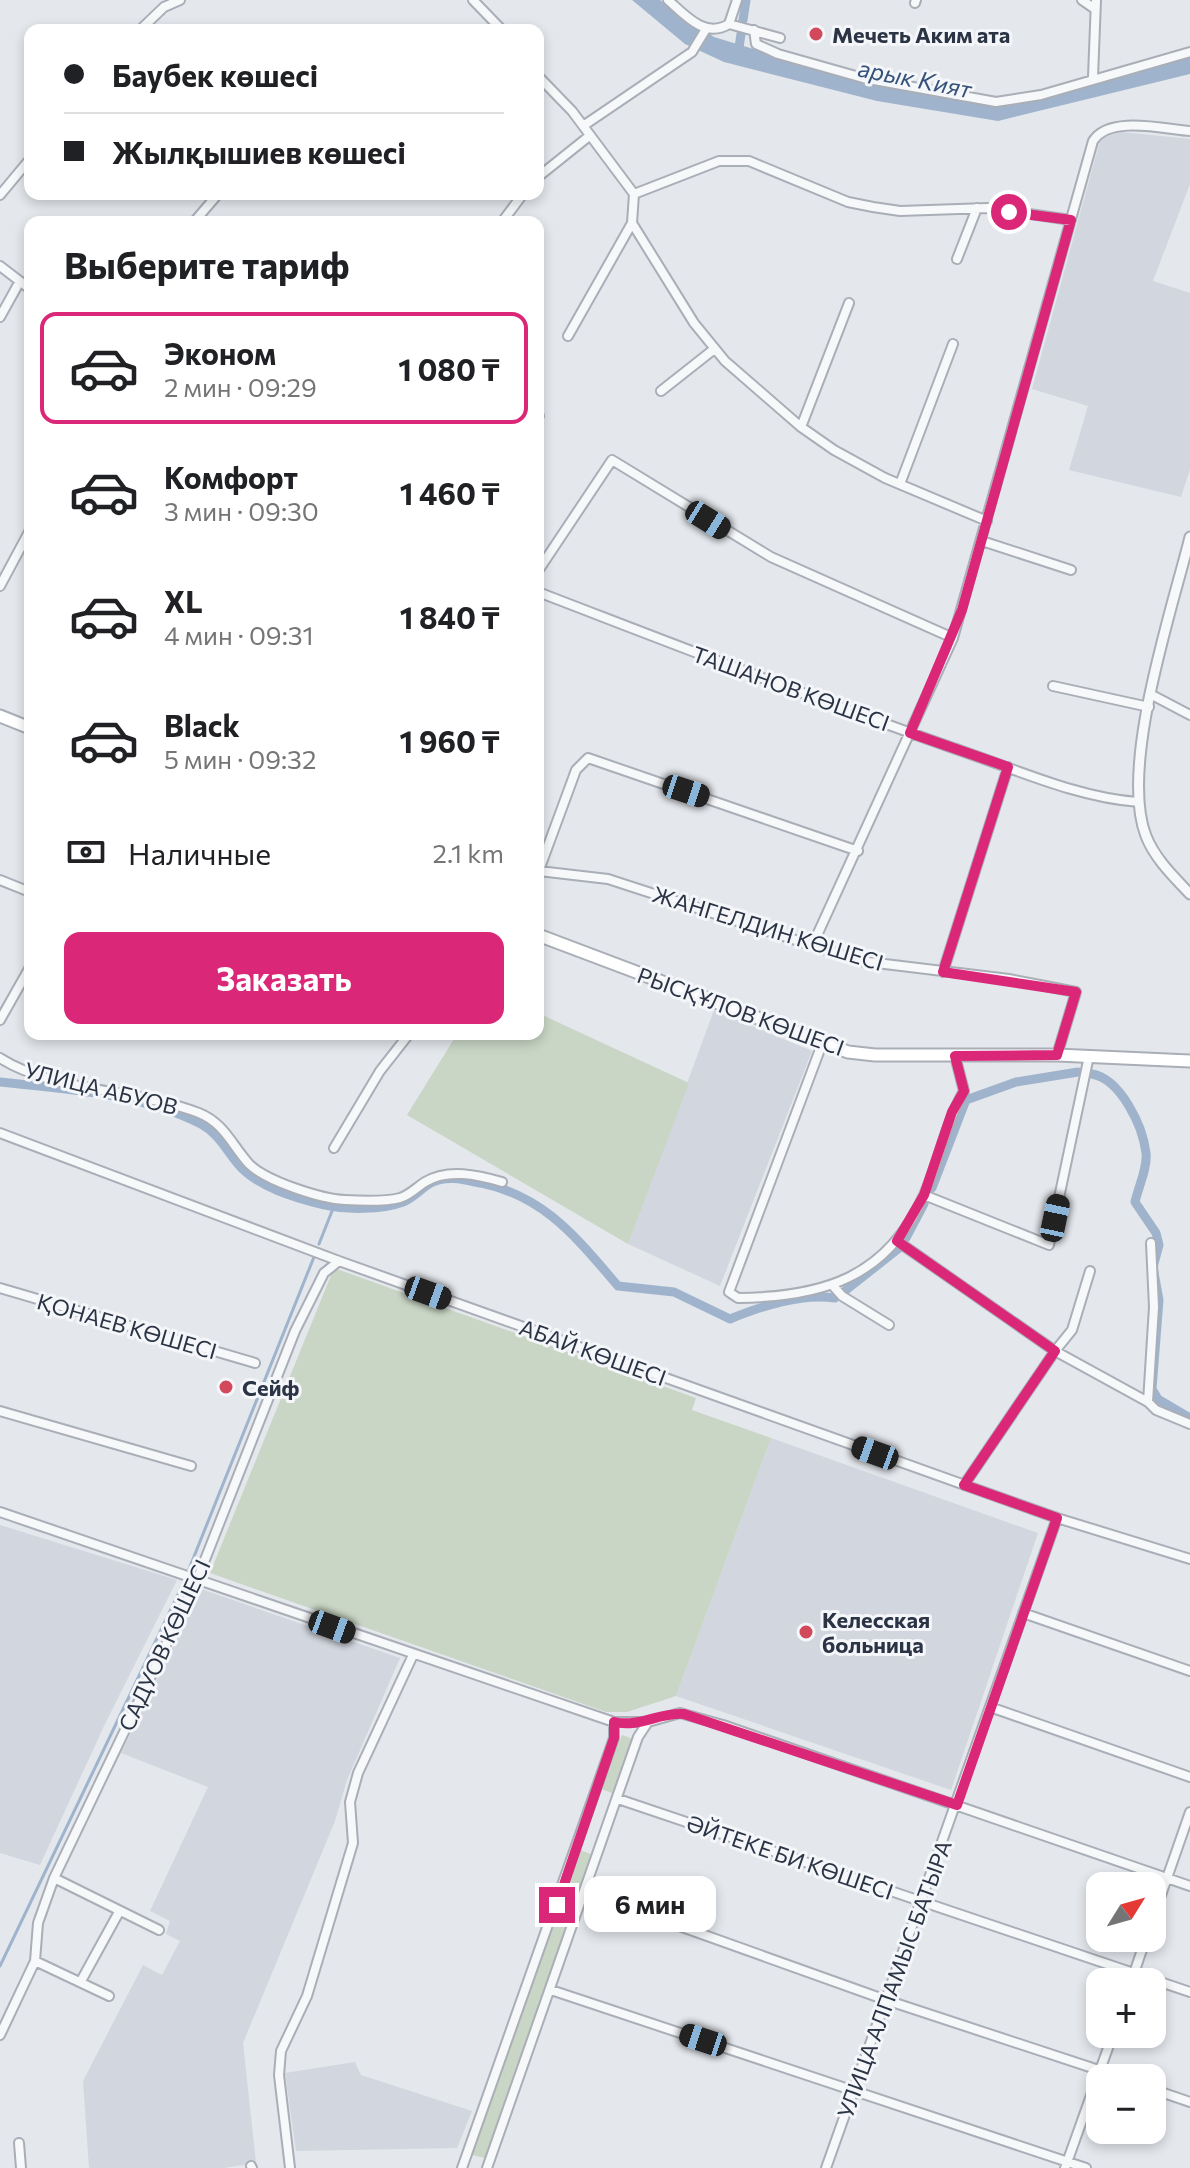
<!DOCTYPE html>
<html lang="ru">
<head>
<meta charset="utf-8">
<style>
  :root { --surface:#fff; --page:#f6f6f6; --text:#202124; --muted:#757577; --line:#e0e0e0; --accent:#db2777 }
  body { margin:0; font-family:Commissioner,sans-serif; background:var(--page); color:var(--text); height:100vh; display:flex; flex-direction:column; font-size:30px; white-space:nowrap }
  * { box-sizing:border-box; margin:0 }
  p { font-size:26px; color:var(--muted) }
  .icon { flex:none; width:44px; height:44px; fill:none; stroke:currentColor; stroke-width:2; stroke-linecap:round; stroke-linejoin:round }
  .map { position:relative; flex:1; overflow:hidden }
  .panel { position:absolute; left:24px; top:216px; width:520px; height:824px; display:flex; flex-direction:column; background:var(--surface); border-radius:16px; box-shadow:0 4px 12px #0003 }
  .panel>* { flex:none }
  .guide { position:absolute; left:24px; top:24px; width:520px; height:176px; border-radius:16px; box-shadow:0 4px 12px #0003; display:grid; align-content:center; height:176px; padding:0 40px; background:var(--surface) }
  .needle { width:52px; rotate:53deg }
  .tools { position:absolute; left:1086px; top:1872px; display:grid; gap:16px }
  .tools a { display:grid; place-items:center; width:80px; height:80px; border-radius:16px; background:var(--surface); box-shadow:0 4px 12px #0003; font-size:40px }
  .end { position:absolute; width:36px; height:36px; margin:-18px; border:10px solid #db2777; background:#fff; box-shadow:0 0 0 4px #fff }
  .from { border-radius:50% }
  .bubble { position:absolute; height:56px; border-radius:16px; background:var(--surface); box-shadow:0 4px 12px #0003; font-size:26px; font-weight:700; line-height:56px; text-align:center }
  .car { position:absolute; width:24px; height:48px; margin:-24px -12px; border-radius:10px; box-shadow:0 0 6px 2px #0007; background:linear-gradient(#222 24%,#8ab4d8 0 40%,#222 0 76%,#8ab4d8 0 86%,#222 0) }
  .guide b { display:flex; align-items:center; gap:28px; height:76px; font-size:30px }
  .guide b+b { border-top:2px solid var(--line) }
  .guide i { width:20px; height:20px; background:var(--text) }
  ul { padding:0; list-style:none }
  li { display:flex; align-items:center; gap:24px; height:112px; margin:0 16px 12px; padding:0 24px; border:4px solid transparent; border-radius:16px }
  li div { flex:1 }
  li b { display:block; font-size:30px }
  li em { font-style:normal; font-weight:700 }
  li.on { border-color:var(--accent) }
  li>.icon { width:72px; height:72px; stroke-width:1.5 }
  h2 { padding:0 40px; font-size:36px; line-height:96px }
  .pay { display:flex; align-items:center; gap:20px; height:88px; padding:0 40px; font-size:30px }
  .pay p { margin-inline-start:auto }
  .button { display:flex; gap:16px; margin-top:auto; padding:16px 40px }
  .button a { flex:1; height:92px; border-radius:16px; background:var(--accent); color:#fff; font-size:32px; font-weight:700; line-height:92px; text-align:center }
  .map>svg:first-child { display:block }
  .built { fill:#d2d6de }
  .green { fill:#c9d6c5 }
  .water { fill:#9fb4cc }
  .lines { fill:none; stroke-linecap:round; stroke-linejoin:round }
  .stream { stroke:#9fb4cc; stroke-width:3 }
  .canal { stroke:#9fb4cc; stroke-width:9 }
  .minor-casing { stroke:#a9aeb7; stroke-width:12 }
  .tertiary-casing { stroke:#a9aeb7; stroke-width:13 }
  .secondary-casing { stroke:#a9aeb7; stroke-width:15 }
  .minor { stroke:#f7f8fa; stroke-width:8 }
  .tertiary { stroke:#f7f8fa; stroke-width:9 }
  .secondary { stroke:#fff; stroke-width:11 }
  .route { stroke:#db2777; stroke-width:10 }
  .poi-dot { fill:#d1495b; stroke:#f4f6f9; stroke-width:3 }
  .labels { text-anchor:middle; dominant-baseline:central; stroke-width:6; stroke-linejoin:round; paint-order:stroke }
  .poi-label { font-size:22px; font-weight:bold; fill:#2b3445; stroke:#f4f6f9; text-anchor:start }
  .street-label { font-size:22px; fill:#2b3445; stroke:#f4f6f9 }
  .water-label { font-size:24px; font-style:italic; fill:#34527a; stroke:#f4f6f9 }
</style>
</head>
<body>
<div class="map">
<svg width="1190" height="2168" viewBox="0 0 1190 2168">
  <rect width="100%" height="100%" fill="#e4e7ec"/>
  <path class="built" d="M1111,131L1190,139V184L1153,281L1190,293V469L1181,497L1069,470L1088,406L1032,389L1101,137Z
    M714,1010L812,1051L720,1286L628,1244Z
    M771,1438L1038,1533L951,1790L676,1696Z
    M0,1525L177,1580L104,1726L40,1865L0,1853Z
    M201,1589L400,1658L347,1780L335,1821L243,2043L256,2163L224,2168H89L83,2081L143,1965L162,1975L180,1941L166,1934L170,1921L150,1911L208,1787L121,1753Z
    M355,2062L361,2075L472,2111L457,2148L296,2151L285,2073Z"/>
  <path class="green" d="M538,1013L689,1083L628,1244L407,1115L457,1034H538Z
    M334,1268L696,1398L692,1410L771,1438L676,1696L627,1712H606L210,1573Z
    M622,1735L633,1739L614,1794L602,1789Z
    M580,1850L593,1855L485,2158L472,2155Z"/>
  <path class="water" d="M632,0H660L714,37L858,81L983,105L1033,100L1190,56V74L998,121L877,101L724,62L685,44Z"/>
  <g class="lines">
    <path class="stream" d="M319,1244L334,1206
      M189,1569L314,1257
      M0,1966L184,1582"/>
    <path class="canal" d="M743,20L746,0
      M738,54L741,34
      M1092,1074C1121,1079 1143,1127 1146,1153C1148,1167 1138,1188 1135,1202L1156,1233L1159,1245L1153,1267L1159,1300L1152,1389L1158,1399L1190,1418
      M0,1082C66,1089 141,1093 201,1124C218,1133 226,1150 238,1164C257,1187 296,1198 324,1205C346,1210 382,1210 403,1202C414,1198 422,1187 433,1182C447,1176 461,1179 475,1182C542,1193 576,1237 618,1286L674,1292L730,1319C762,1306 801,1293 835,1298
      M932,1188L966,1100L1016,1082L1078,1072
      M906,1238L924,1204
      M846,1290L898,1249"/>
    <g class="minor-casing">
      <path id="minor" d="M473,0L502,30
        M668,0C685,15 705,39 729,24L780,38
        M1082,0L1095,9
        M915,3L916,0
        M729,24L737,0
        M140,30L164,7L180,0
        M754,30L756,44L778,54L863,78L996,102L1041,95L1190,52
        M538,76L572,111L634,194
        M1093,77L1096,0
        M583,126L692,52L706,29
        M538,177L588,137
        M634,194L632,223L694,323L725,361L801,427L834,450L885,478L987,521
        M634,194L719,161H749L848,202L873,207L900,211L988,208L1071,220
        M0,195L30,159
        M194,222L218,194
        M502,222L523,194
        M957,259L977,208
        M0,266L30,289
        M0,317L20,281
        M568,336L632,223
        M661,391L713,350
        M538,417L539,416
        M801,427L849,303
        M900,484L953,344
        M982,541L1071,570
        M538,571L612,460L771,557L953,638
        M0,586L30,530
        M538,592C676,645 814,699 953,748C1013,768 1077,798 1139,802
        M1053,686L1149,707
        M1152,695L1190,715
        M539,871L608,879L860,961L1009,979L1076,992L1057,1055
        M538,873L576,770L588,758L858,851
        M0,880L30,892
        M813,944L953,638L1093,141C1109,115 1164,129 1190,131
        M943,972L1008,767
        M0,1020L30,967
        M822,1044L729,1292L738,1298C823,1297 887,1278 924,1195C939,1161 945,1124 964,1091L955,1056
        M0,1058C53,1092 137,1089 199,1113C224,1123 232,1145 249,1164C266,1181 321,1199 345,1200C362,1201 384,1202 400,1198C410,1195 417,1187 425,1182C448,1168 478,1175 502,1182
        M0,1133L339,1261L1057,1518L1190,1559
        M334,1148L380,1071L409,1034
        M924,1195L1049,1245L1089,1056
        M897,1241L1055,1351L1148,1402L1156,1410L1190,1424
        M834,1287L842,1296L889,1325
        M0,1288L255,1363
        M1148,1402L1154,1307L1151,1243
        M0,1411L191,1466
        M964,1485L1055,1351L1072,1330L1090,1271
        M0,1512L614,1722H648L680,1713L723,1725L1190,1886
        M1023,1613L1190,1671
        M990,1707L1190,1777
        M618,1799L1190,1992
        M54,1878L159,1930
        M584,1892L886,2000L1123,2078
        M1152,1921L1190,1812
        M35,1961L109,1996
        M81,1981L119,1912
        M1131,1982L1146,1938
        M551,1990L1086,2168
        M0,2035L35,1961L38,1923L54,1878L197,1580L295,1331L324,1273L339,1261
        M1152,2089L1190,2102
        M19,2143L21,2168
        M251,2166L252,2168
        M290,2168L279,2075L281,2051L307,1996L353,1843L350,1802L358,1773L413,1655
        M462,2168L614,1738V1722
        M487,2168L638,1737L648,1722
        M826,2168L1057,1518
        M1065,2168L1113,2034"/>
    </g>
    <g class="tertiary-casing">
      <path id="tertiary" d="M1190,537C1172,610 1119,767 1146,836C1155,859 1174,877 1190,894"/>
    </g>
    <g class="secondary-casing">
      <path id="secondary" d="M0,716L30,728
        M538,935L848,1052L875,1055H1057L1190,1061"/>
    </g>
    <use href="#minor" class="minor"/>
    <use href="#tertiary" class="tertiary"/>
    <use href="#secondary" class="secondary"/>
  </g>
  <g class="lines">
    <path class="route" d="M557,1905L614,1738V1722C640,1728 659,1712 684,1714L957,1805L1057,1518L964,1485L1055,1351L897,1241L924,1195L952,1112L964,1091L955,1056L1057,1055L1076,992L943,972L1008,767L910,733L962,610L1071,220L1009,212"/>
  </g>
  <g class="poi-dot">
    <circle cx="816" cy="34" r="8"/>
    <circle cx="226" cy="1387" r="8"/>
    <circle cx="806" cy="1632" r="8"/>
  </g>
  <g class="labels">
    <g class="poi-label">
      <text x="832" y="34">Мечеть Аким ата</text>
      <text x="242" y="1387">Сейф</text>
      <text x="822" y="1619">Келесская<tspan x="822" dy="25">больница</tspan></text>
    </g>
    <g class="street-label">
      <text transform="translate(791 688) rotate(20)">ТАШАНОВ КӨШЕСІ</text>
      <text transform="translate(768 928) rotate(17)">ЖАНГЕЛДИН КӨШЕСІ</text>
      <text transform="translate(741 1011) rotate(20)">РЫСҚҰЛОВ КӨШЕСІ</text>
      <text transform="translate(101 1088) rotate(14)">УЛИЦА АБУОВ</text>
      <text transform="translate(127 1326) rotate(16)">ҚОНАЕВ КӨШЕСІ</text>
      <text transform="translate(593 1352) rotate(20)">АБАЙ КӨШЕСІ</text>
      <text transform="translate(164 1645) rotate(-65)">САДУОВ КӨШЕСІ</text>
      <text transform="translate(790 1857) rotate(19)">ӘЙТЕКЕ БИ КӨШЕСІ</text>
      <text transform="translate(894 1979) rotate(-70)">УЛИЦА АЛПАМЫС БАТЫРА</text>
    </g>
    <g class="water-label">
      <text transform="translate(915 78) rotate(11)">арык Кият</text>
    </g>
  </g>
</svg>
<div class="tools">
<a><svg class="needle" viewBox="-14 -14 28 28"><path d="M0-13l5 13h-10z" fill="#e53935"/><path d="M0 13l5-13h-10z" fill="#757577"/></svg></a>
<a>+</a>
<a>−</a>
</div>
<i class="end from" style="left:1009px;top:212px"></i>
<i class="end" style="left:557px;top:1905px"></i>
<div class="bubble" style="left:584px;top:1876px;width:132px">6 мин</div>
<i class="car" style="left:708px;top:520px;rotate:122deg"></i>
<i class="car" style="left:686px;top:791px;rotate:108deg"></i>
<i class="car" style="left:1055px;top:1218px;rotate:12deg"></i>
<i class="car" style="left:428px;top:1293px;rotate:110deg"></i>
<i class="car" style="left:875px;top:1453px;rotate:290deg"></i>
<i class="car" style="left:332px;top:1627px;rotate:110deg"></i>
<i class="car" style="left:703px;top:2040px;rotate:288deg"></i>
<div class="guide">
<b><i class="from"></i>Баубек көшесі</b>
<b><i></i>Жылқышиев көшесі</b>
</div>
<section class="panel">
<h2>Выберите тариф</h2>
<ul>
<li class="on"><svg class="icon" aria-label="car" viewBox="0 0 24 24"><path d="M5 17H2v-5l4-1 3-4h7l3 4 3 1v5h-3M9 17h6M6 11h13"/><circle cx="7" cy="17" r="2"/><circle cx="17" cy="17" r="2"/></svg><div><b>Эконом</b><p>2 мин · 09:29</p></div><em>1 080 ₸</em></li>
<li><svg class="icon" aria-label="car" viewBox="0 0 24 24"><path d="M5 17H2v-5l4-1 3-4h7l3 4 3 1v5h-3M9 17h6M6 11h13"/><circle cx="7" cy="17" r="2"/><circle cx="17" cy="17" r="2"/></svg><div><b>Комфорт</b><p>3 мин · 09:30</p></div><em>1 460 ₸</em></li>
<li><svg class="icon" aria-label="car" viewBox="0 0 24 24"><path d="M5 17H2v-5l4-1 3-4h7l3 4 3 1v5h-3M9 17h6M6 11h13"/><circle cx="7" cy="17" r="2"/><circle cx="17" cy="17" r="2"/></svg><div><b>XL</b><p>4 мин · 09:31</p></div><em>1 840 ₸</em></li>
<li><svg class="icon" aria-label="car" viewBox="0 0 24 24"><path d="M5 17H2v-5l4-1 3-4h7l3 4 3 1v5h-3M9 17h6M6 11h13"/><circle cx="7" cy="17" r="2"/><circle cx="17" cy="17" r="2"/></svg><div><b>Black</b><p>5 мин · 09:32</p></div><em>1 960 ₸</em></li>
</ul>
<div class="pay"><svg class="icon" aria-label="cash" viewBox="0 0 24 24"><path d="M3 7h18v10H3z"/><circle cx="12" cy="12" r="2"/></svg>Наличные<p>2.1 km</p></div>
<div class="button"><a>Заказать</a></div>
</section>
</div>
</body>
</html>
